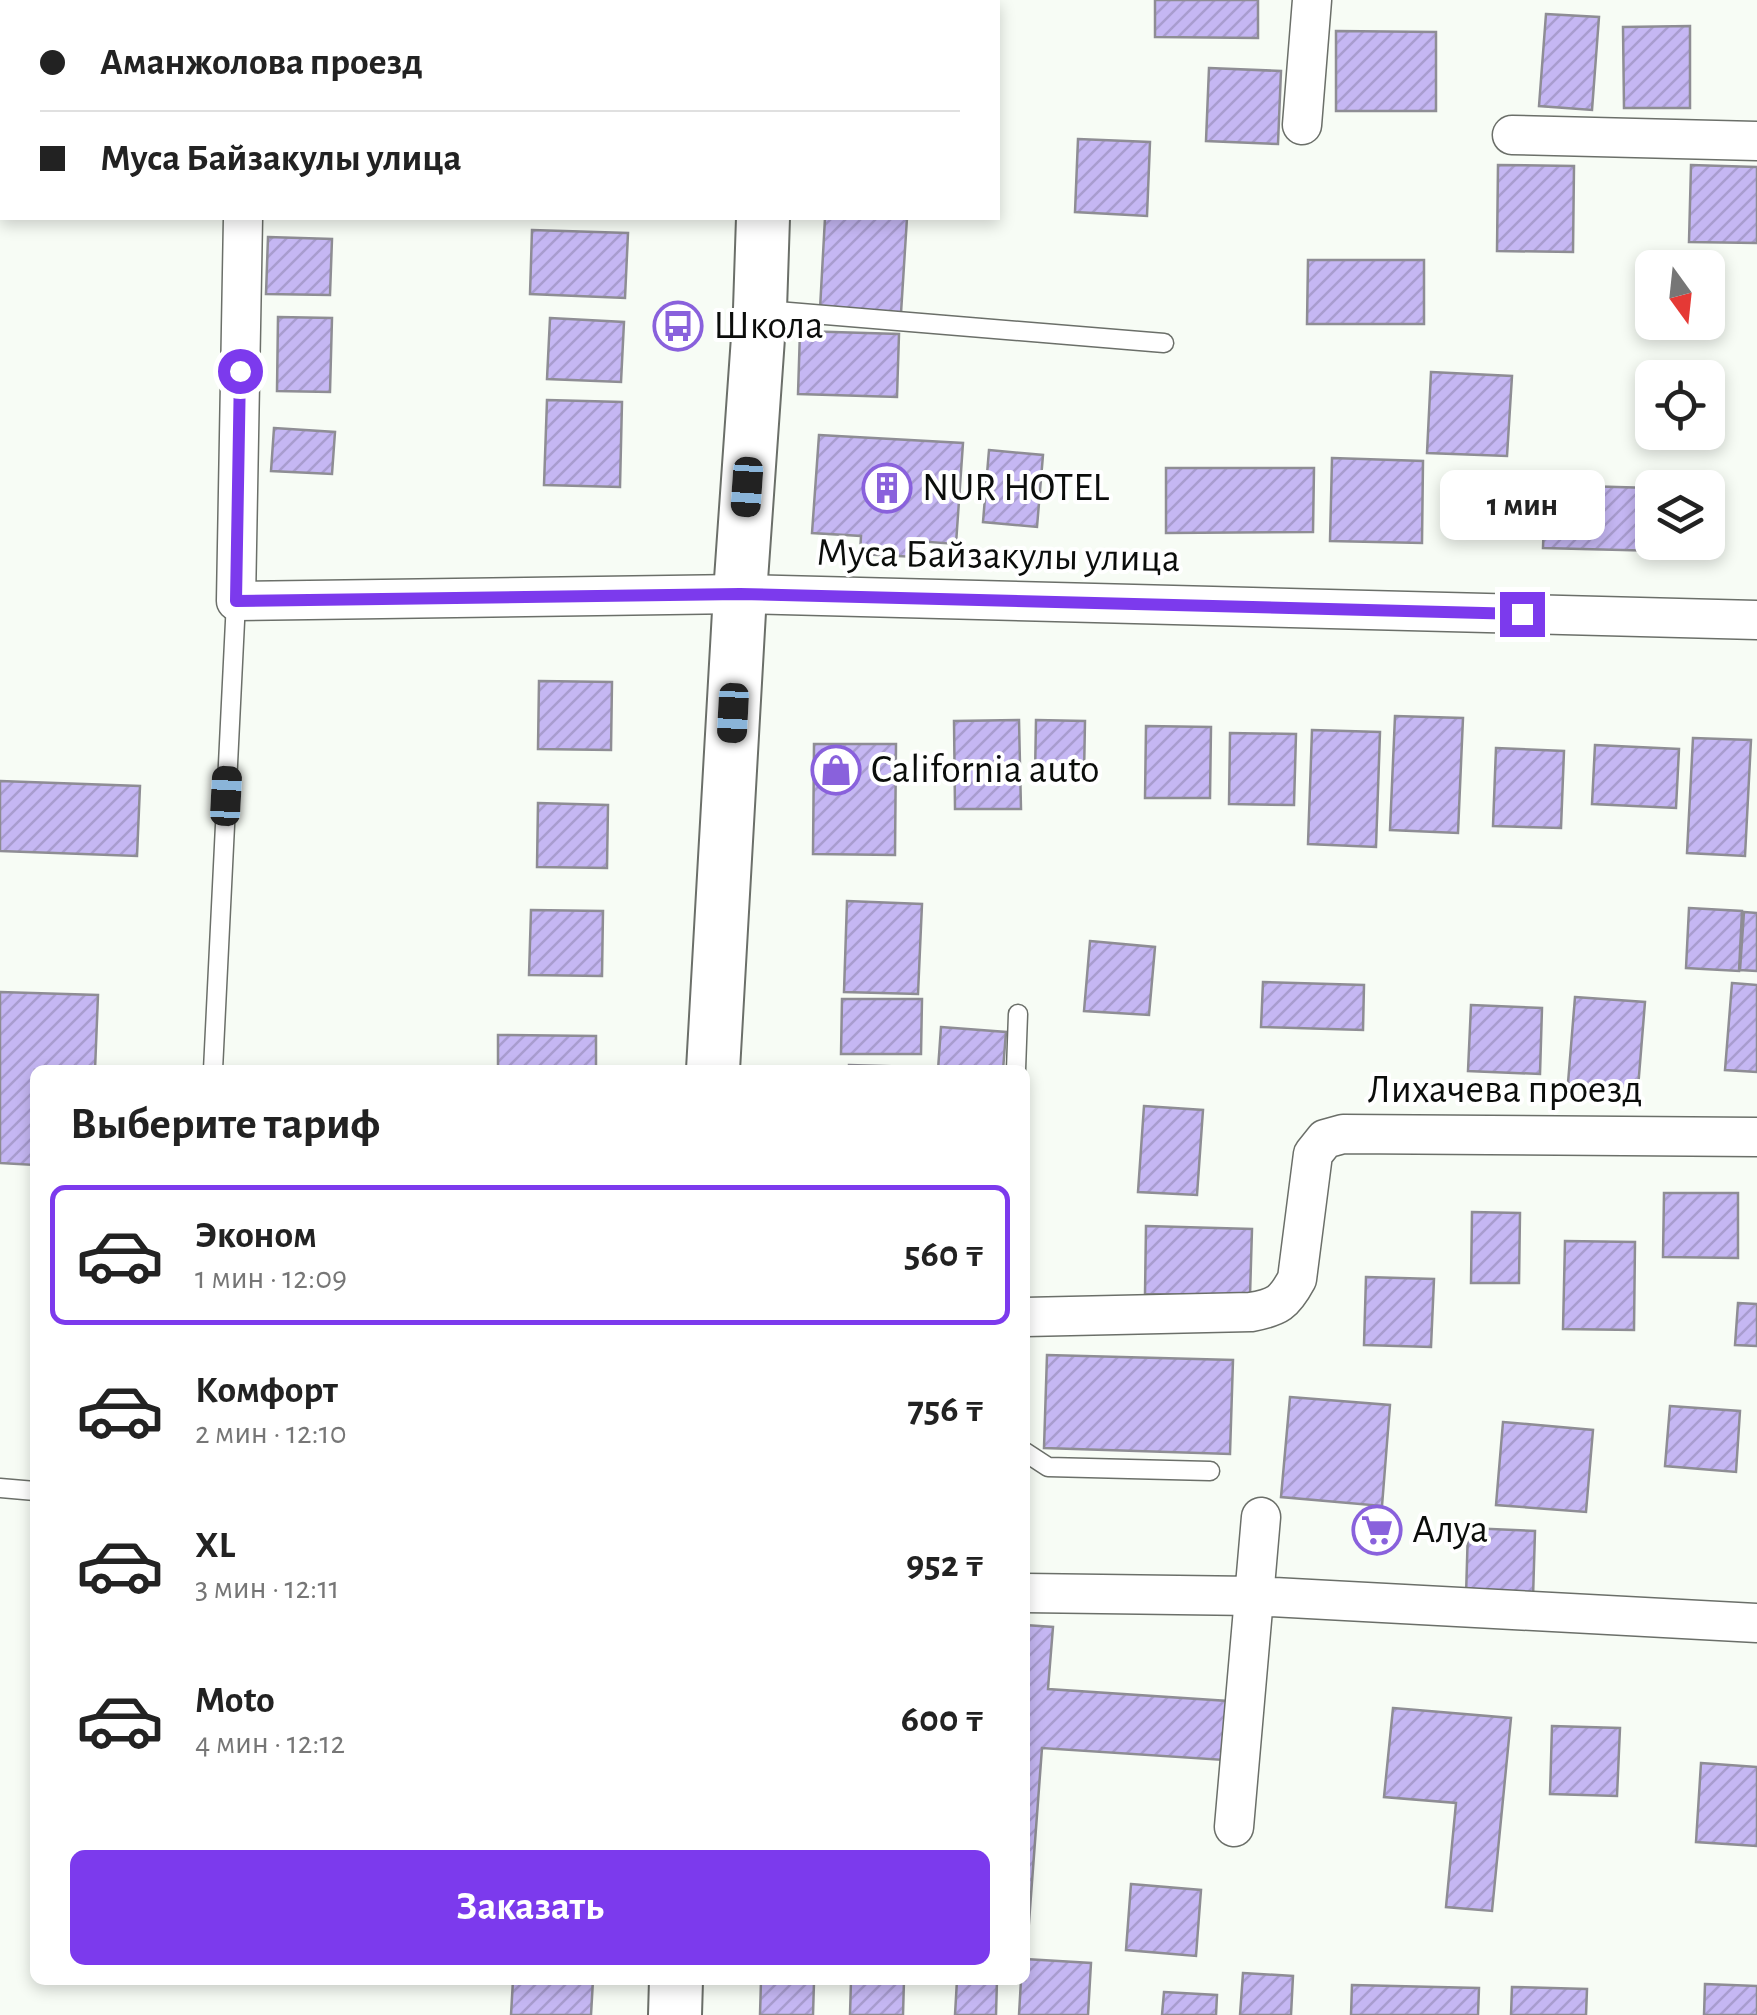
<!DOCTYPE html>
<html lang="ru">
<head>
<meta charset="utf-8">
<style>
  :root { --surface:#fff; --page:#f6f6f6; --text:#222; --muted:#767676; --line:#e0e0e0; --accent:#7c3aed }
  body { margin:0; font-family:"Alegreya Sans",sans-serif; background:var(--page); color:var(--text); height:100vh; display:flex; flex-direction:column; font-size:38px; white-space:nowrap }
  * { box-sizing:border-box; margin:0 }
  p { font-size:32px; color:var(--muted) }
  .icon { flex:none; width:55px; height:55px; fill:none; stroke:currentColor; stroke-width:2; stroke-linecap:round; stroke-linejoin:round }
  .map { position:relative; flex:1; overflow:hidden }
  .drawer { position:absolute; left:30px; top:1065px; width:1000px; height:920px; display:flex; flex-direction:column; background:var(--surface); border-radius:15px; box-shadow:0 5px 15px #0003 }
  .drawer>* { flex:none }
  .banner { position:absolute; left:0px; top:0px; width:1000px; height:220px; box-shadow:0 5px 15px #0003; display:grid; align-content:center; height:220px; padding:0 40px; background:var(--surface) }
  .needle { width:65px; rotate:165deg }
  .fabs { position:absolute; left:1635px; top:250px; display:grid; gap:20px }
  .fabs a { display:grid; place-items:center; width:90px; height:90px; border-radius:15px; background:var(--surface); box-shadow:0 5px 15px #0003; font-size:50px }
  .end { position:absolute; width:45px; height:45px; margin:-22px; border:12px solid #7c3aed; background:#fff; box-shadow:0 0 0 5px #fff }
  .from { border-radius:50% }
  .bubble { position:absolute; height:70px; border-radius:15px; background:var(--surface); box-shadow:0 5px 15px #0003; font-size:32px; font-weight:700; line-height:70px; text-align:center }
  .car { position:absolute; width:30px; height:60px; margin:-30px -15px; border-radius:12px; box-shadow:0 0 8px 2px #0007; background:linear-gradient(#222 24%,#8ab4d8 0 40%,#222 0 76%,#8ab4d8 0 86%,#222 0) }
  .banner b { display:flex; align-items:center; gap:35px; height:95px; font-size:38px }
  .banner b+b { border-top:2px solid var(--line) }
  .banner i { width:25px; height:25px; background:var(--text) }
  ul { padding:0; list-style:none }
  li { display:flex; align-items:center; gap:30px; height:140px; margin:0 20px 15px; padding:0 20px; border:5px solid transparent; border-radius:15px }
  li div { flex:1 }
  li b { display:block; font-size:38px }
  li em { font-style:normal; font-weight:700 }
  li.current { border-color:var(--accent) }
  li>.icon { width:90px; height:90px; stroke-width:1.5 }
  h2 { padding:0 40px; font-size:45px; line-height:120px }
  .button { display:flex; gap:20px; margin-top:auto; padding:20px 40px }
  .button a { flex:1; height:115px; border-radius:15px; background:var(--accent); color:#fff; font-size:40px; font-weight:700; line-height:115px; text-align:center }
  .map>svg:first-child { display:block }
  .building { fill:url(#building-hatch); stroke:#8e8d94; stroke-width:2.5 }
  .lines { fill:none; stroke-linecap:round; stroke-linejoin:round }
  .lane-casing { stroke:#6b6f69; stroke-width:21 }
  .street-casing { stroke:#6b6f69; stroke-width:41 }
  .secondary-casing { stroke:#6b6f69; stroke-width:56 }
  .lane { stroke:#fff; stroke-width:18 }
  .street { stroke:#fff; stroke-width:38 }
  .secondary { stroke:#fff; stroke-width:52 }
  .route { stroke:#7c3aed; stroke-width:12 }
  .labels { text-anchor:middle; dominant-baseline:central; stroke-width:8; stroke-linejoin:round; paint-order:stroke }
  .poi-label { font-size:40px; fill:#0b0d0b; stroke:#fff; text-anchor:start }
  .street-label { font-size:40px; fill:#0b0d0b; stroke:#fff }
</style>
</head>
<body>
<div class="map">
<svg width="1757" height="2015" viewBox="0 0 1757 2015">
  <defs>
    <pattern id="building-hatch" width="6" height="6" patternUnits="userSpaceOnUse" patternTransform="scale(2.5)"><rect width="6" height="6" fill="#c5b7f3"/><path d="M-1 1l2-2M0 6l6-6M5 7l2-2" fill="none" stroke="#a89ccf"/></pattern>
  </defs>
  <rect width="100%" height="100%" fill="#f7fcf5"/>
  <path class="building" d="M1155,0H1258V38L1155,37Z
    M1546,14L1599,17L1592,110L1539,106Z
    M1690,26V108H1624L1623,27Z
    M1336,31L1436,32V111H1336Z
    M1209,68L1281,71L1278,144L1206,141Z
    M1078,139L1150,142L1147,216L1075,212Z
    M1498,165L1574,166L1573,252L1497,251Z
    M1691,165L1757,167V243L1689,242Z
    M825,218H907L901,313L820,309Z
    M532,230L628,233L625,298L530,294Z
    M268,237L332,239L330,295L266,294Z
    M1308,260H1424V324H1307Z
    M278,317L332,318L330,392L277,391Z
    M550,318L624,322L621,382L547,379Z
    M800,331L899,334L897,397L798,394Z
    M1431,372L1512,376L1507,456L1427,453Z
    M547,400L622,402L620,487L544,485Z
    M274,428L335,432L332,474L271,471Z
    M819,435L963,443L956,544L917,541L916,557L860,554L861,536L812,533Z
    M989,450L1043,455L1037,527L983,522Z
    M1332,458L1423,461L1422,543L1330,541Z
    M1166,468H1314L1313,532L1166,533Z
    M1545,485L1652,488V542H1661V551L1543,548Z
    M539,681L612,682L611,750L538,749Z
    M1395,716L1463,718L1458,833L1390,830Z
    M1019,720L1021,809H955L954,721Z
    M1036,720L1085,721L1084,776H1035Z
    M1146,726L1211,727L1210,798H1145Z
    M1312,730L1380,732L1376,847L1308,844Z
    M1230,733L1296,734L1294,805L1229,804Z
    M1693,738L1751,740L1745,856L1687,853Z
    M814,744H896L895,855L813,854Z
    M1595,745L1679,749L1676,808L1592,804Z
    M1496,748L1564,751L1561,828L1493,826Z
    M0,781L140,786L137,856L0,851Z
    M538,803L608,805L607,868L537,867Z
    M847,901L922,904L918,994L844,992Z
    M1689,908L1742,911L1739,971L1686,968Z
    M531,910L603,911L602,976L529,975Z
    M1744,912L1757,913V971L1740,970Z
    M1090,941L1155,947L1149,1015L1084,1011Z
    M1263,982L1364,985L1363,1030L1261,1027Z
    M1732,983L1757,985V1072L1725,1070Z
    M0,992L98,995L95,1070H35V1165L0,1163Z
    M1575,997L1645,1002L1638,1088L1568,1083Z
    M842,999H922L921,1054H841Z
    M1471,1005L1542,1008L1540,1074L1468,1071Z
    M941,1027L1006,1032L1003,1070H938Z
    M498,1035L596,1036V1070H498Z
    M849,1065L916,1067V1070H849Z
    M1144,1106L1203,1110L1197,1195L1138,1192Z
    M1664,1193H1738V1258L1663,1257Z
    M1472,1212L1520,1213L1519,1283H1471Z
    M1146,1226L1252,1229L1250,1296L1145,1294Z
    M1565,1241L1635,1242L1634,1330L1563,1329Z
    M1366,1277L1434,1279L1431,1347L1364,1345Z
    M1738,1303L1757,1304V1346L1735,1345Z
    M1047,1355L1233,1360L1230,1454L1044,1448Z
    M1290,1397L1390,1405L1382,1506L1281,1497Z
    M1670,1406L1740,1411L1736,1472L1665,1466Z
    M1503,1422L1593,1430L1586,1512L1496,1505Z
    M1468,1528L1535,1531L1533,1598L1466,1596Z
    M1025,1625L1053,1627L1048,1689L1228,1701L1224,1760L1042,1748L1027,1949H1025Z
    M1393,1708L1511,1718L1492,1911L1446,1907L1456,1803L1384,1797Z
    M1552,1726L1620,1728L1617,1796L1550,1794Z
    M1701,1763L1757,1767V1846L1696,1842Z
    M1131,1884L1201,1890L1196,1956L1126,1950Z
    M1025,1959L1091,1963L1088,2015H1019L1021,1980H1025Z
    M1243,1973L1293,1976L1291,2015H1240Z
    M513,1980H593L591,2015H511Z
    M761,1980L814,1982L813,2015H760Z
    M851,1980H904L903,2015H850Z
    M957,1980H997L996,2015H955Z
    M1705,1984L1757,1986V2015H1704Z
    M1352,1985L1479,1988L1478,2015H1351Z
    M1512,1987L1587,1989L1586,2015H1511Z
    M1164,1992L1217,1995L1216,2015H1162Z"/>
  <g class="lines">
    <g class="lane-casing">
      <path id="lane" d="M765,310L1164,343
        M213,1070L236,601
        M1016,1070L1018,1014
        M1025,1452L1048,1467L1210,1471
        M0,1488L35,1491"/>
    </g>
    <g class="street-casing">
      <path id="street" d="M246,2V0
        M1302,125L1312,0
        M1512,135L1757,141
        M243,218L236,601L740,594L1757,620
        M1025,1317L1251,1312C1278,1307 1284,1303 1297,1279L1313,1154L1325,1139L1343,1134L1757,1137
        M1025,1593L1254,1596L1757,1623
        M1234,1827L1261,1517"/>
    </g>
    <g class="secondary-casing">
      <path id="secondary" d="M770,2L771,0
        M713,1070L740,594L760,309L763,218
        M675,2015L676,1980"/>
    </g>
    <use href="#lane" class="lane"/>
    <use href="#street" class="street"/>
    <use href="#secondary" class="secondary"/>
  </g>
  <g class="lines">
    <path class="route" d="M240,371L236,601L740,594L1522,614"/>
  </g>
  <defs>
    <g id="bus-ring" transform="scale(2.5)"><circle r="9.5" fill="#fff" stroke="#8961dc" stroke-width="1.5"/><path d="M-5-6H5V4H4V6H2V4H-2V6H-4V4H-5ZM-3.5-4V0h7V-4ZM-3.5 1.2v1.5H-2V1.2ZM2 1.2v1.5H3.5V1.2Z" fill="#8961dc"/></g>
    <g id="building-ring" transform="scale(2.5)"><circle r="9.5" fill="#fff" stroke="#8961dc" stroke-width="1.5"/><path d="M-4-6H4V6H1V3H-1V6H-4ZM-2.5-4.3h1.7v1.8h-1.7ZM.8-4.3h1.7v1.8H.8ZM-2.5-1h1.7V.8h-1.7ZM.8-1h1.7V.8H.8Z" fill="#8961dc"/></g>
    <g id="shop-ring" transform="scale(2.5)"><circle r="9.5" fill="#fff" stroke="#8961dc" stroke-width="1.5"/><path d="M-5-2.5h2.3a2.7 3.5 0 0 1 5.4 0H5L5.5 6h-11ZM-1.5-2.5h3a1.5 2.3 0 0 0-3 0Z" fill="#8961dc"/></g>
    <g id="supermarket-ring" transform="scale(2.5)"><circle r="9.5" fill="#fff" stroke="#8961dc" stroke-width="1.5"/><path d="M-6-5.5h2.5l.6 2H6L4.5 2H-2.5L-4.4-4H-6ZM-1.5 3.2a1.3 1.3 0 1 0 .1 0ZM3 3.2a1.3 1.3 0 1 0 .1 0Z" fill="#8961dc"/></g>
  </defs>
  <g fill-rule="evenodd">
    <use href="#bus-ring" x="678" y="326"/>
    <use href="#building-ring" x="887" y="488"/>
    <use href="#shop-ring" x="836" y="770"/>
    <use href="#supermarket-ring" x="1377" y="1530"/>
  </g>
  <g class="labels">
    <g class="poi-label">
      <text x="713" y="326">Школа</text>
      <text x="922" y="488">NUR HOTEL</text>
      <text x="871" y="770">California auto</text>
      <text x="1412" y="1530">Алуа</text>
    </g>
    <g class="street-label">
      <text transform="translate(998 556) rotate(1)">Муса Байзакулы улица</text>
      <text x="1505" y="1090">Лихачева проезд</text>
    </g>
  </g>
</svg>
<div class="fabs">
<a><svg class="needle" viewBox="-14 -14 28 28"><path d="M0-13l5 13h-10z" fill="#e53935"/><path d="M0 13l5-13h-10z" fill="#767676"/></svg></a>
<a><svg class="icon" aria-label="locate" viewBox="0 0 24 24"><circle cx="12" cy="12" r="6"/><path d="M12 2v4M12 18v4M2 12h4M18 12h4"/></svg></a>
<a><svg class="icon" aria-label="layers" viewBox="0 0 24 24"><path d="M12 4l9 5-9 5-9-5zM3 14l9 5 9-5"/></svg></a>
</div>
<i class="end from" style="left:240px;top:371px"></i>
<i class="end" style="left:1522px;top:614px"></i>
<div class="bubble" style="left:1440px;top:470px;width:165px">1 мин</div>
<i class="car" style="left:747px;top:487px;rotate:184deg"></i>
<i class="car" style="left:733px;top:713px;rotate:183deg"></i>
<i class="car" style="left:226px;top:796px;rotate:3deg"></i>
<div class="banner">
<b><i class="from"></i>Аманжолова проезд</b>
<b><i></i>Муса Байзакулы улица</b>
</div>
<section class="drawer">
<h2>Выберите тариф</h2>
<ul>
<li class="current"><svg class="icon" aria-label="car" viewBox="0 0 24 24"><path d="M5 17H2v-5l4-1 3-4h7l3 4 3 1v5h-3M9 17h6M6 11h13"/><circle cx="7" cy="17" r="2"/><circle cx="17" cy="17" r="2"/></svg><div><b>Эконом</b><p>1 мин · 12:09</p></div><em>560 ₸</em></li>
<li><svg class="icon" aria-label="car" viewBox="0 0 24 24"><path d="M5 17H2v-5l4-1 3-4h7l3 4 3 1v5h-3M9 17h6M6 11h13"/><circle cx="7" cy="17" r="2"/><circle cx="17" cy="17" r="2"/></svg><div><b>Комфорт</b><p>2 мин · 12:10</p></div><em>756 ₸</em></li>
<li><svg class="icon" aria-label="car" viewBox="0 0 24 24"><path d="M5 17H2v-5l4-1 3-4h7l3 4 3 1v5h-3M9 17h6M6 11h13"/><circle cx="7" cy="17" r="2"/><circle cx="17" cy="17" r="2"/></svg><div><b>XL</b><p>3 мин · 12:11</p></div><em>952 ₸</em></li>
<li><svg class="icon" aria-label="car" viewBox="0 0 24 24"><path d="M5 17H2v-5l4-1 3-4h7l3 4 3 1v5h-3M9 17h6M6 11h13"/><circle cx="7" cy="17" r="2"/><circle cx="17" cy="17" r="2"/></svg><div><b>Moto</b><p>4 мин · 12:12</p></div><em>600 ₸</em></li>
</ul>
<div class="button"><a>Заказать</a></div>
</section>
</div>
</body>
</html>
